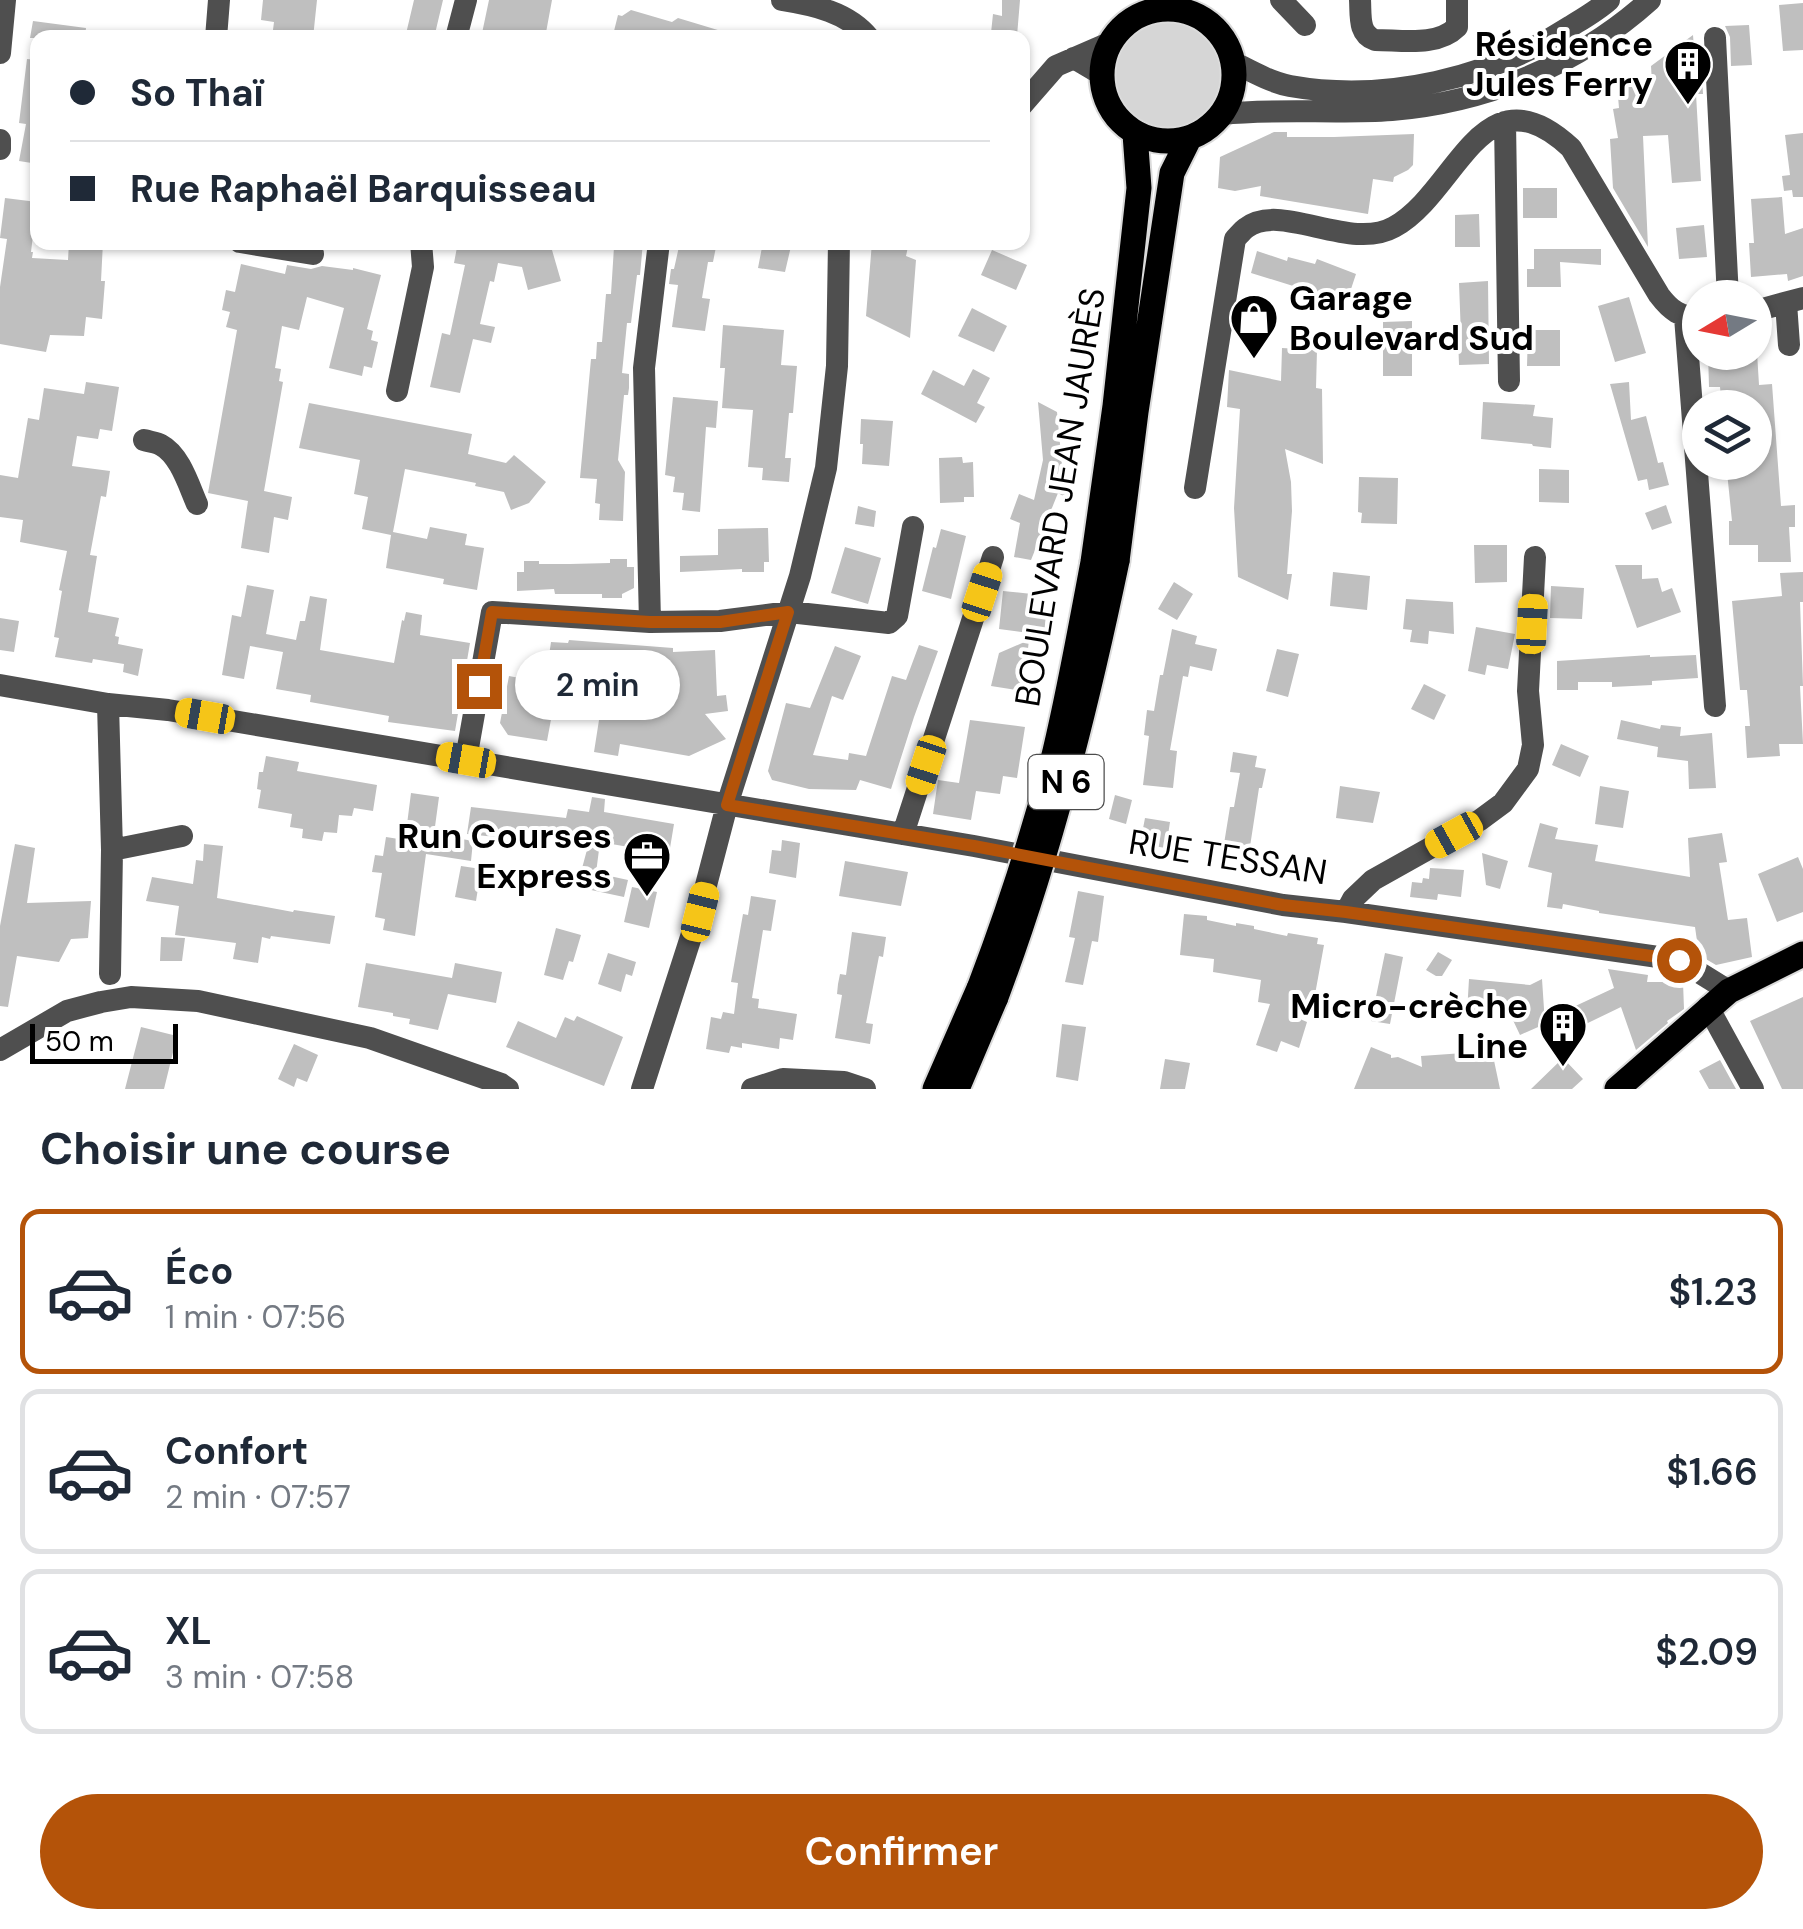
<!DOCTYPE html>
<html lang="fr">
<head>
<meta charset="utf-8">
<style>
  :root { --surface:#fff; --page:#f2f2f3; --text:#1f2937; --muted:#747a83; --line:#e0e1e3; --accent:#b45309 }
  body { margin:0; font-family:"DM Sans",sans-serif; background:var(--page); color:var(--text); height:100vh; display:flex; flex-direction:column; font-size:38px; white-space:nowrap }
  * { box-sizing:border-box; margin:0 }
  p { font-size:32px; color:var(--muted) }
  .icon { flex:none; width:55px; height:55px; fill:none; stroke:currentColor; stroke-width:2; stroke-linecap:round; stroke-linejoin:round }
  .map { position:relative; height:1089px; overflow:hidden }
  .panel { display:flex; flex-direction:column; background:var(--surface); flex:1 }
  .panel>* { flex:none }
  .banner { position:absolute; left:30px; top:30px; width:1000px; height:220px; border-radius:20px; box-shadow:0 2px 8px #0004; display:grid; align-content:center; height:220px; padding:0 40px; background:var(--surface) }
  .needle { width:65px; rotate:260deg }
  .tools { position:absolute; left:1682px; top:280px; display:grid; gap:20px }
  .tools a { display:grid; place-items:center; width:90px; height:90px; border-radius:50%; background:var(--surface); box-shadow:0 2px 8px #0004; font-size:50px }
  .scale { position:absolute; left:30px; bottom:25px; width:148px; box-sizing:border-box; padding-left:10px; border:5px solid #000; border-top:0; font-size:28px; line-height:35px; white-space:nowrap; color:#000; -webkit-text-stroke:8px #fff; paint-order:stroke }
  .end { position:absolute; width:45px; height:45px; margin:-22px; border:12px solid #b45309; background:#fff; box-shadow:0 0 0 5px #fff }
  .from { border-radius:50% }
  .bubble { position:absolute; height:70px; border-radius:35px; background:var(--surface); box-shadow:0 2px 8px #0004; font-size:32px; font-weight:600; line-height:70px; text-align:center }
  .car { position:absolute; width:30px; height:60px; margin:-30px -15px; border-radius:12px; box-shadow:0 0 8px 2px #0007; background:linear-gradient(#f5c518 24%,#345 0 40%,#f5c518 0 76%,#345 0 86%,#f5c518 0) }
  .banner b { display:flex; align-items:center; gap:35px; height:95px; font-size:38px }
  .banner b+b { border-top:2px solid var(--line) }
  .banner i { width:25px; height:25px; background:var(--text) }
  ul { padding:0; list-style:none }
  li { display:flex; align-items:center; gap:30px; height:165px; margin:0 20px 15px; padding:0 20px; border:5px solid var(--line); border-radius:20px }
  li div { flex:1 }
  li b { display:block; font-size:38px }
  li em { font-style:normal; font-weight:600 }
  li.current { border-color:var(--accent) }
  li>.icon { width:90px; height:90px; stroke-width:1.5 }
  h2 { padding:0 40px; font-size:45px; line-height:120px }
  .primary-button { display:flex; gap:20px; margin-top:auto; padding:20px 40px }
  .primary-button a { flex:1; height:115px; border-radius:60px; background:var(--accent); color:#fff; font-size:40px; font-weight:600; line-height:115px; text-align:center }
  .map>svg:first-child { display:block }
  .green { fill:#d6d6d6 }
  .building { fill:#bfbfbf }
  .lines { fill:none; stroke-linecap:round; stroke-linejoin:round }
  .major-casing { stroke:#dbdbdb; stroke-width:29 }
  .minor { stroke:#4f4f4f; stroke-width:22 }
  .major { stroke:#000; stroke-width:25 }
  .major-bridge-casing { stroke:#dbdbdb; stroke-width:29; stroke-linecap:butt }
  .major-bridge { stroke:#000; stroke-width:25 }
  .route { stroke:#b45309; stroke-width:12 }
  .labels { text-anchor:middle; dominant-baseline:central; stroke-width:8; stroke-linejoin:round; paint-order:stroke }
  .shield { fill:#fff; stroke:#4c4c4c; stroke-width:2.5 }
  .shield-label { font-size:32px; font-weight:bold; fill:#000 }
  .poi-label { font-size:35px; font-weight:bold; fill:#000; stroke:#fff; text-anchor:end }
  .street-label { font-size:35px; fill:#000; stroke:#fff }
</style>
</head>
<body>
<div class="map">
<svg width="1803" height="1089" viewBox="0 0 1803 1089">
  <rect width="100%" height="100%" fill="#fff"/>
  <path class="green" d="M1115 76a54 54 0 1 1 108 0a54 54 0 1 1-108 0Z"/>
  <path class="building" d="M263,0H317L313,38H272L274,22L261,20Z
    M414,0H443L434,38H405Z
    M489,0H552L545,38H481Z
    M1002,0H1020L1017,36L991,33L993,14L1002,16Z
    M1803,3V50L1783,51L1779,5Z
    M631,10L672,22L678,18L731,34L730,38H621L613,35L618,15L622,16Z
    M33,21L86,28L85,38H30Z
    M1749,25L1752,65L1731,66L1730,37L1725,26Z
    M1693,35L1695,62H1701L1703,94H1696L1701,181L1672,183L1668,135L1643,136L1648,247L1613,188L1610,139L1618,138L1613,109L1619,108L1617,85L1652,83L1651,66Z
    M27,59L38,60V164L19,161L26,124L19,123Z
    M1274,132H1287V137H1334L1414,134L1413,165L1408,170L1394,177L1393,182L1373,179L1368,214L1260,196L1261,186L1235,191L1218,188L1220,157Z
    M1803,133V197H1793L1792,190L1784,191L1782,176L1790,175L1785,135Z
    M1523,188H1557V218H1523Z
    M1782,197L1785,234L1803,228V276L1788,281L1787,274L1751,277L1749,243H1754L1751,199Z
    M5,198L37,202L31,252H33L32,258L68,260L69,242H103L101,281H105L102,319L86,317L84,336L50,335L46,352L0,344V287L7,239L0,238Z
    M1479,214L1480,247H1455V215Z
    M1704,225L1707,257L1679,259L1676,228Z
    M458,242H484L511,248L512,242H522L552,250L561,281L528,290L522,267L498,263L494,282L490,281L480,324L495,327L491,343L473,339L460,393L430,387L442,333L450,335L465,265L454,263Z
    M624,242H643L640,275H637L631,323H627L622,373L629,374V388L628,395H624L618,460L625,472L623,521L599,520L600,504L595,503L597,479L580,478L591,359H596L597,342H602L606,294H611L614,247H624Z
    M680,242H717L713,262H708L702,298L710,299L705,331L672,327L678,285L669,284L671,269H674Z
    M763,242H792L785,272L758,268Z
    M872,242H909L906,256L916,260L910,338L866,316Z
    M1534,249H1601V265L1560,262L1561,287H1527V269H1534Z
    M992,250L1027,265L1016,290L981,275Z
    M1257,251L1287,261L1288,257L1315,264L1317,259L1356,274L1349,295L1303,297L1306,290L1251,273Z
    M241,264L285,274L287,265L311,269L322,266L353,270V268L381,275L367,329L373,331L371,340L378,342L372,368L364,366L362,376L329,368L344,308L307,297L299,330L282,326L275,368L281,369L279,381L283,382L264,491L292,497L288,520L274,517L269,553L241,548L248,501L208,493L237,330L226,327L230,312L222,310L226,290L235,292Z
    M1488,281L1489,364L1459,365L1458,336H1461L1459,283Z
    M1629,297L1646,353L1615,362L1598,306Z
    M972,308L1007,326L994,352L958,336Z
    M1412,321V376H1383V322Z
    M723,325L784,330L781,365L797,366L793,413H789L785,458H791L789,482L762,480L763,468L748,467L753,410L722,408L725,368H720Z
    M1528,330H1560V366H1527Z
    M1282,348L1317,350L1316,388L1322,389L1323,464L1285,449L1291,482L1292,511L1287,574H1292L1288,600L1238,577L1234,508L1240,409L1227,407L1229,370L1281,381Z
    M1708,352H1757L1759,385L1772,384L1781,506L1795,505V527H1789L1791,562H1758V545H1729V521H1732L1726,462H1755V408H1722L1720,387H1709Z
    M973,369L990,378L977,403L985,407L976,423L921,394L933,370L964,386Z
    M86,382L119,387L112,431L100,429L98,439L77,436L72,466L110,471L106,497L101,496L90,555L97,556L88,612L119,618L115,636L119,637L118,644L143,649L138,676L123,672L124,664L93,659L92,663L55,657L59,638L54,637L62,591L59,590L67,551L20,542L23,520L0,517V475L18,478L28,418L39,420L44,388L84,394Z
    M1629,382L1631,420L1646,416L1658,463L1663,462L1669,485L1649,490L1647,479L1638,481L1610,384Z
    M673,397L718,401L716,428L706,427L700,512L682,510L684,493L673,492L675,477L665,475Z
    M1038,402L1057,412L1065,497L1058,493L1031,560L1014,557L1020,523L1010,519L1019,494L1034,500L1043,460Z
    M1483,402L1535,405L1533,416L1553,418L1551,448L1533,446L1532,444L1481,439Z
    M309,403L472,434L468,454L506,463L514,455L546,482L529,503L511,510L504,492L475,486L476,483L405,469L393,532L427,539L430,527L467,534L465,545L484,548L477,590L443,584L444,579L386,568L391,535L362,529L368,497L354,494L360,460L299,448Z
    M861,419L893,421L889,466L862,464L863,444H860Z
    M962,457L963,463L973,462L974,497H964V502L940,503L939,458Z
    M1539,469L1569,470V503L1539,502Z
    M1359,477L1398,478L1397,524L1361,523L1362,513L1358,512Z
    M1666,505L1672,523L1652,530L1645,513Z
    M858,506L876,511L874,527L855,524Z
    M768,528L769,562H764V572H742V569L680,572V556L718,555V529Z
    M941,529L966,536L951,599L922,591L933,547L936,548Z
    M1474,545H1507V582L1475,583Z
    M845,547L881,558L868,604L831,593Z
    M610,559H627V567H634V588L622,594V598H602V594H555L554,589L517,591V572H524V561H539V564H570L610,563Z
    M1615,565H1642V579L1658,578L1662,592L1672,588L1681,612L1637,628Z
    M1333,572L1370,576L1367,610L1330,606Z
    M1803,572V602H1800L1803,686H1800L1803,744H1779L1780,756L1747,758L1745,726H1750L1747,690H1740L1732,601L1782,596L1780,573Z
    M1174,582L1193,594L1177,620L1158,609Z
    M247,585L274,590L266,634L296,640L300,621H305L310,596L327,599L320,650L394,663L402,620L404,621L406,612L422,615L420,635L470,643L455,731L388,722L389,716L310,702L311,695L276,689L283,652L250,646L244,679L222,675L232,615L241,617Z
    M1551,586L1584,588L1582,619L1550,618Z
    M1003,591L1032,594L1030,612L1046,614L1044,635L999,629Z
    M1406,599L1453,602L1454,634L1429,631L1428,644L1410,642L1412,630L1403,629Z
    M0,618L19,621L14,652L0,650Z
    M1476,627L1515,634L1508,669L1487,665L1485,675L1468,671Z
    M1172,629L1197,636L1195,644L1217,649L1212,671L1190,666L1188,677L1183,676L1170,750L1177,751L1173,788L1143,785L1149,736L1144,735L1147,710L1154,711L1160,675H1163Z
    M569,640L673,648V652L715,650L717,696L726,695L728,711L705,714L726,739L689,756L620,744L618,756L594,752L599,720L583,717L586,703L555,698L547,741L508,735L500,723L509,676L545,683L551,642L568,643Z
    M1029,640L1023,691L991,686L999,653Z
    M919,645L938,651L914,717L891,789L860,780L856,790L809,789L772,780L768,771L786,703L810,708L835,646L861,656L843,700L832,696L813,755L848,760L849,753L866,756L892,676L906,680Z
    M1277,649L1299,654L1288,697L1266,691Z
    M1650,655V657L1696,655L1698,678L1652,681V685L1612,687V682H1578V690H1557V661Z
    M1424,684L1446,695L1434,720L1411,709Z
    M970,720L1025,727L1017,778L1003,776L1000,794L976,791L971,820L933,814L938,780L959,783Z
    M1621,720L1660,729L1661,725L1681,727L1680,736L1712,733L1716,788L1689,789L1688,761L1657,757L1658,747L1617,739Z
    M1561,744L1589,756L1580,777L1552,765Z
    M1233,752L1257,756L1255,767L1266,769L1262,788H1259L1249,853L1223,850L1230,807H1234L1240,773L1230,772Z
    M266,756L299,762L297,771L377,785L373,811L354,808L352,816L339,815L337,833L324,832L322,841L302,838L303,829L290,827L292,814L258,808L261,790L257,789L259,772H263Z
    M1340,786L1380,792L1373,823L1336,818Z
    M1600,786L1629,791L1623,828L1595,824Z
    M411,793L439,797L434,834L473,841L471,861L426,854L415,936L383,930L385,919L375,917L382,873L372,872L375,855L383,856L386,837L405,840Z
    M1115,795L1132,800L1126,824L1109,819Z
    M592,797L605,799L604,812L674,824L669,854L600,842L596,873L628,880L624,897L577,887L588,846L584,845L585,839L543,833L541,843L533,842L532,848L504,845L505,838L467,834L471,807L566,818L568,809L589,812Z
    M1145,818L1170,822L1166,848L1140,844Z
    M1540,823L1558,828L1555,839L1598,845L1595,861L1690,877L1688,838L1722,833L1727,862L1719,863L1728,920L1747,918L1752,957L1716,965L1699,955L1695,927L1599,913V911L1563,904L1562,909L1547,907L1552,873L1528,867Z
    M782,840L800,843L796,878L769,873L772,850L781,851Z
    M15,844L35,848L27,903L91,901L88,938L71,939L59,962L17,956L8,1007L0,1006V926Z
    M204,844L223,846L217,898L293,912L294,910L335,916L330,944L271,936L270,939L262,937L258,963L233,959L236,943L175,935L179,906L146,901L152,877L193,884L196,860L203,861Z
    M1482,853L1508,861L1500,889L1486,885Z
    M1798,857L1803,869V912L1777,922L1758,874Z
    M845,861L908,872L901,906L839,896Z
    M461,866L481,869L476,901L455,897Z
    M1430,868L1464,870L1461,897L1438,894L1437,900L1410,897L1412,882L1422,883L1423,878L1429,879Z
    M632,887L657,892L649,928L624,922Z
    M1078,891L1104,896L1098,942L1092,941L1083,985L1065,982L1075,938L1069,937Z
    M751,896L776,900L771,931L763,930L752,998L759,999L758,1008L797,1014L793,1040L780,1038L779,1049L742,1043V1048L731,1046L729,1053L706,1049L711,1017L721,1019L723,1012L734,1014L738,983L731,982L743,914L748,915Z
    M1184,914L1207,916V920L1236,926V923L1254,926V929L1287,936L1288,933L1318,938L1317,944L1324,945L1312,1011L1294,1009L1293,1016L1307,1022L1299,1048L1281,1041L1277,1052L1256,1045L1270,1004L1258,1002L1261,980L1213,972L1214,959L1180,955Z
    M556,928L581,935L573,962L569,961L563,980L544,975Z
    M852,932L886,937L883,957L879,956L866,1023L873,1024L870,1044L835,1038L842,995L837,994L838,984L840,974L846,975Z
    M161,937L185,938L182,961H160Z
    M1438,952L1452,960L1442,976H1436L1426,970Z
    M608,953L636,962L632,976L626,974L621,992L598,984Z
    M1385,953L1403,957L1390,1024L1371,1021Z
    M366,963L452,978L455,963L502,972L496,1003L448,994L438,1030L409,1024L410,1019L393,1016V1013L358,1007Z
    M1608,969L1648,975L1647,982H1683L1684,1009L1667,1021L1668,1023L1636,1050L1621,1007L1563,1035L1554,1016L1614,988Z
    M1469,979L1530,985L1542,979L1545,1024L1520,1035L1511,1016L1467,1013Z
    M1803,997V1089H1782L1750,1021Z
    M577,1016L623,1037L604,1086L506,1047L518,1021L556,1038L565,1017L574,1021Z
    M1062,1024L1086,1027L1078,1081L1056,1077Z
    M141,1027L177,1036L164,1089H125Z
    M294,1044L318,1055L307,1082L297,1078L294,1087L278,1079Z
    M1371,1047L1391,1055V1058L1398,1057L1422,1067L1421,1056L1492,1051L1500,1089H1354Z
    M1563,1058L1583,1079L1572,1089H1531Z
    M1165,1059L1190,1063L1185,1089H1160Z
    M1720,1060L1736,1089H1709L1699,1071Z"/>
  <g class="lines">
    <g class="major-casing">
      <path id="major" d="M1102 75a66 66 0 1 1 132 0a66 66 0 1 1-132 0Z
        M1117,561L1136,412L1172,173L1189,139
        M1093,562L1115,406L1139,188L1135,134
        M935,1089L980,986
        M957,1089L996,997
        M1617,1089L1729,991L1803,954"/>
    </g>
    <path class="minor" d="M782,0C813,5 848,12 869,38
      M1281,0L1305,25
      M1360,0C1361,16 1358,34 1375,40C1402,40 1437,47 1457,27V0
      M216,38L219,0
      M456,38L466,0
      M1715,38L1728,298
      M0,53L5,0
      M1074,58L1101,74
      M1233,62C1251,71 1270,82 1290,86C1385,103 1491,78 1571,26C1584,18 1598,10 1609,0
      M1022,105L1056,66L1109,43
      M1222,114C1279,108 1336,114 1392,110C1488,102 1579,64 1650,0
      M1505,122L1509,381
      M0,140V149
      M240,242L313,254
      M1786,303L1789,345
      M1755,311L1803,298
      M1685,317L1715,706
      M397,391L423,267L421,242
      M144,440C150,442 156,442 161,445C180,455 189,486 197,504
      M1195,488L1235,239C1239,235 1242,231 1246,228C1280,201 1350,252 1394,227C1458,192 1482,65 1571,148L1659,295C1671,311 1680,317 1700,318
      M650,622L644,368L659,242
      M0,685L108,704L168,710L974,846L1283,905L1346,912L1679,960L1729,991
      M108,704L112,850L110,974
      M466,759L492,612L650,622L720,621L789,612L889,623L897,616L913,527
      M903,834L993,557
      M112,850L182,836
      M1346,912L1353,899L1373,880L1480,820L1503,803L1528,769L1533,745L1528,691L1535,557
      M1708,1007L1753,1089
      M0,1050L67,1011L101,1002L131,997L198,1001L370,1038L501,1084L508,1089
      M642,1089L699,912L727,805L800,576L826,468L837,366L839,242
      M752,1089L783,1079L844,1082L865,1089"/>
    <use href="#major" class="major"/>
    <g class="major-bridge-casing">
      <path id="major-bridge" d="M980,986C1009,910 1035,830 1055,751C1070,688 1081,625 1093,562
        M996,997C1049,856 1086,709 1117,561"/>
    </g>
    <use href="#major-bridge" class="major-bridge"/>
  </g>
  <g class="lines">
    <path class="route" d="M479,686L492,612L650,622H720L788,612L727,805L974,846L1283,905L1346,912L1679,960"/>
  </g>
  <defs>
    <g id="building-pin" transform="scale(2.5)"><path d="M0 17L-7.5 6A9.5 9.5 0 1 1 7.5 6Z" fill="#000" stroke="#fff"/><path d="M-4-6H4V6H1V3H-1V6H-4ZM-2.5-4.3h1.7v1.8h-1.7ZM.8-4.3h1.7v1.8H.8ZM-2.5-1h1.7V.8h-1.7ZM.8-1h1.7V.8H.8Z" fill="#fff"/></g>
    <g id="shop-pin" transform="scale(2.5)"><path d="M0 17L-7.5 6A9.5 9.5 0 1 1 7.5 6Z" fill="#000" stroke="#fff"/><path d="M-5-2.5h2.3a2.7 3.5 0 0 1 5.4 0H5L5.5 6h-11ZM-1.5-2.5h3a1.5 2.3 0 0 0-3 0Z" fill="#fff"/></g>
    <g id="office-pin" transform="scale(2.5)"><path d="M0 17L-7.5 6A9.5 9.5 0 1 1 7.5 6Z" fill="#000" stroke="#fff"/><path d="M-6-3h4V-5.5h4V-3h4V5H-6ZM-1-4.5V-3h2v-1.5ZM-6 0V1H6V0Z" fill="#fff"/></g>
  </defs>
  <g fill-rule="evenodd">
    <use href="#building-pin" x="1688" y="64"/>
    <use href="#shop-pin" x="1254" y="318"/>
    <use href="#office-pin" x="647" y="856"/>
    <use href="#building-pin" x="1563" y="1026"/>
  </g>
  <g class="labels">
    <rect class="shield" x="1028.5" y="755" width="75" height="54" rx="8"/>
    <g class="shield-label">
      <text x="1066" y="782">N 6</text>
    </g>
    <g class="poi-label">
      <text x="1653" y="44">Résidence<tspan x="1653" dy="40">Jules Ferry</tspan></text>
      <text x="1289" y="298" text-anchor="start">Garage<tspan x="1289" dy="40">Boulevard Sud</tspan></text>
      <text x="612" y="836">Run Courses<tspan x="612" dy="40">Express</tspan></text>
      <text x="1528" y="1006">Micro-crèche<tspan x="1528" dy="40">Line</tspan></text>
    </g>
    <g class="street-label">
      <text transform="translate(1060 497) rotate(-81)">BOULEVARD JEAN JAURÈS</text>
      <text transform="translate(1228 857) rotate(9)">RUE TESSAN</text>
    </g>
  </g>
</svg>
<div class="tools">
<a><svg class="needle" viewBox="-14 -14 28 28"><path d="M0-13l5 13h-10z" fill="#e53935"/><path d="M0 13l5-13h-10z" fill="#747a83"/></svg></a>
<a><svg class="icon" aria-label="layers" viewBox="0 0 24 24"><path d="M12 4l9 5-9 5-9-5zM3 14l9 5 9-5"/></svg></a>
</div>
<div class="scale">50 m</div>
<i class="end from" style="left:1679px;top:960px"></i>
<i class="end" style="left:479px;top:686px"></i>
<div class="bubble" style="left:515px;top:650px;width:165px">2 min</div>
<i class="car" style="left:982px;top:592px;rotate:18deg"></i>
<i class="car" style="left:1532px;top:624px;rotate:3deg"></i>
<i class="car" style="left:205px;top:716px;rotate:280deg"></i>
<i class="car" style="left:466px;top:760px;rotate:280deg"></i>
<i class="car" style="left:926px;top:765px;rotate:198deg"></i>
<i class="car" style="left:1454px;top:835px;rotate:241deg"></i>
<i class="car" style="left:700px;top:912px;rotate:14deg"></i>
<div class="banner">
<b><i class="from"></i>So Thaï</b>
<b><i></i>Rue Raphaël Barquisseau</b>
</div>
</div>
<section class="panel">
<h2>Choisir une course</h2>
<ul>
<li class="current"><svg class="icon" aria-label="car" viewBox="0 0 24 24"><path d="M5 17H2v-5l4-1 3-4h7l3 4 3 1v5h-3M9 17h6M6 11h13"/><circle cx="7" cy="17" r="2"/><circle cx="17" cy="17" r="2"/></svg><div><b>Éco</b><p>1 min · 07:56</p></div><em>$1.23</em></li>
<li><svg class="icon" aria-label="car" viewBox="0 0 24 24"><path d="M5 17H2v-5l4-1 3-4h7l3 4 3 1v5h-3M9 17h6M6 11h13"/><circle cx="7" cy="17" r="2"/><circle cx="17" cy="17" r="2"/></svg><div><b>Confort</b><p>2 min · 07:57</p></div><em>$1.66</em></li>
<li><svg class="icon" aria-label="car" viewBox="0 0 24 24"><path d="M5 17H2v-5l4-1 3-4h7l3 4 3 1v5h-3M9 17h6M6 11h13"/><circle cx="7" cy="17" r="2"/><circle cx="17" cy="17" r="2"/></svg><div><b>XL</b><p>3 min · 07:58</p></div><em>$2.09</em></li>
</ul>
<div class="primary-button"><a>Confirmer</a></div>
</section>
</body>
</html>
